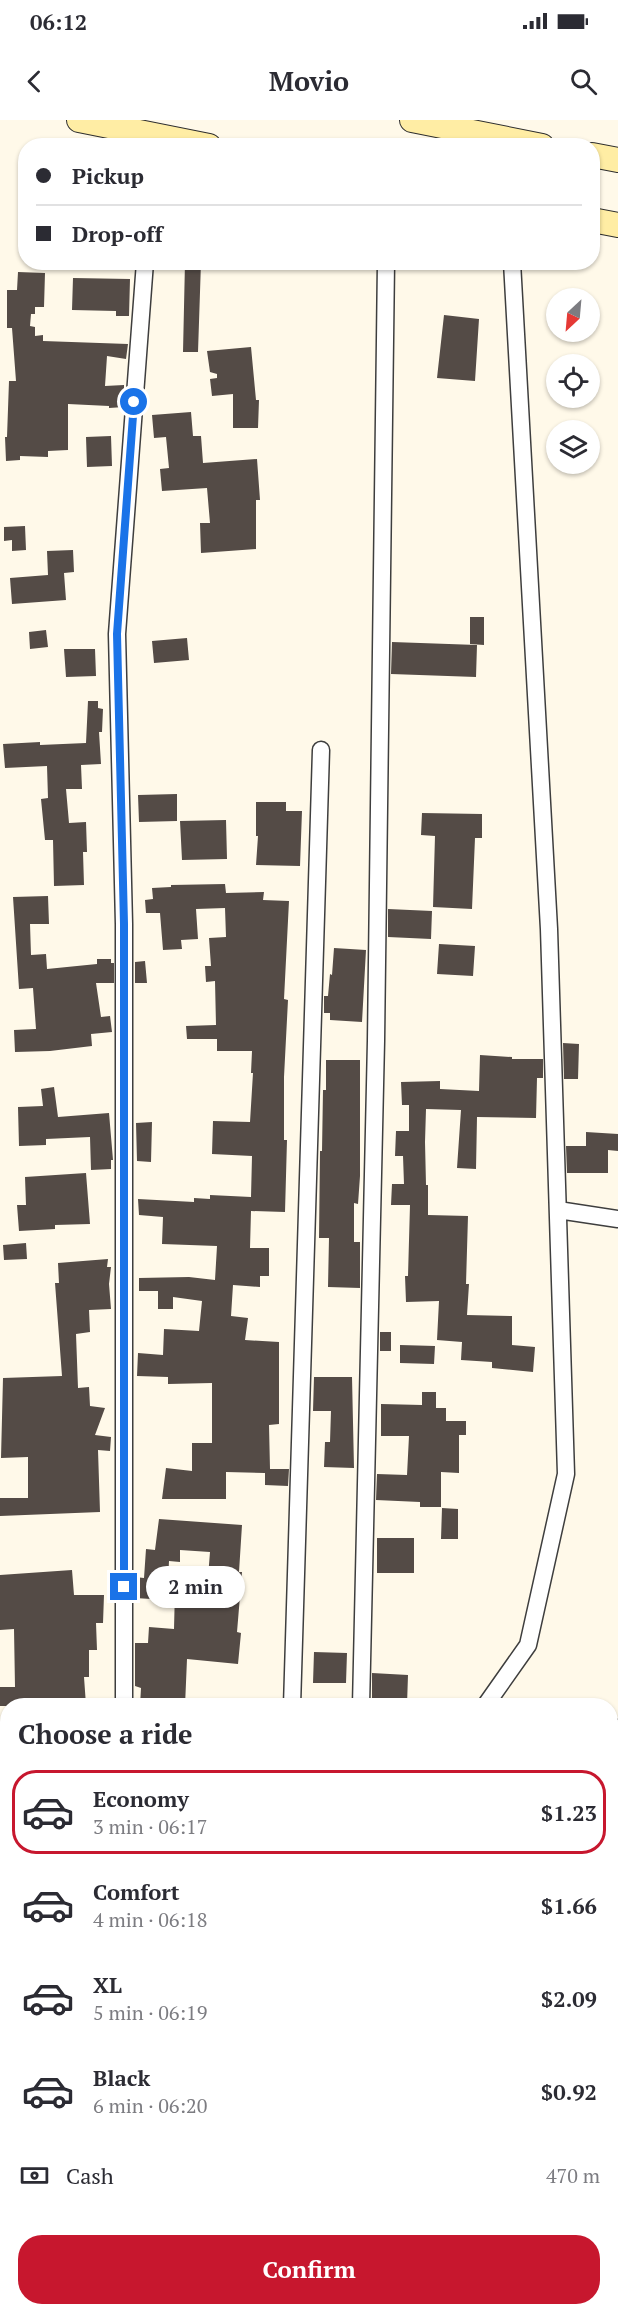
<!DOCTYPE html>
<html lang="en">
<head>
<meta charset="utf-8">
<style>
  :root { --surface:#fff; --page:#f7f7f7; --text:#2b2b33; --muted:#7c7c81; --line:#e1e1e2; --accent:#c7172e }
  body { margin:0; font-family:"PT Serif",serif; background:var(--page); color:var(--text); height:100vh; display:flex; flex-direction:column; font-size:22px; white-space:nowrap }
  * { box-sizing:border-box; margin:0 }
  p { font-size:20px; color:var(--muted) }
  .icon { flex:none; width:33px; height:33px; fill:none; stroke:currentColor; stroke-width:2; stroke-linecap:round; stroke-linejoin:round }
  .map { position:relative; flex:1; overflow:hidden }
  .sheet { position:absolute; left:0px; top:1578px; width:618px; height:618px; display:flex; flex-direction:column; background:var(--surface); border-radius:24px 24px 0 0; box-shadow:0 2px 4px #0004 }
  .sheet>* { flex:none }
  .banner { position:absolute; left:18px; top:18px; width:582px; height:132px; border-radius:24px; box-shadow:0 2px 4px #0004; display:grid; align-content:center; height:132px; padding:0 18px; background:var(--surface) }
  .needle { width:39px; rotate:206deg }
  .fabs { position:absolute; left:546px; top:168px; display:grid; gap:12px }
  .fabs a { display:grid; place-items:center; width:54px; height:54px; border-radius:50%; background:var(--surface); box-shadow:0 2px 4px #0004; font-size:30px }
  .end { position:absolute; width:27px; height:27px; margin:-14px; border:8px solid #1a73e8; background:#fff; box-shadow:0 0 0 3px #fff }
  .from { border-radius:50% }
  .bubble { position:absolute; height:42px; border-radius:21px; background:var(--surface); box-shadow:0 2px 4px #0004; font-size:20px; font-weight:600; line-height:42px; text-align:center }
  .banner b { display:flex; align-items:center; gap:21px; height:57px; font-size:22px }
  .banner b+b { border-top:2px solid var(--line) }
  .banner i { width:15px; height:15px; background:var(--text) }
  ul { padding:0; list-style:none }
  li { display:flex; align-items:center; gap:18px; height:84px; margin:0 12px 9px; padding:0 6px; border:3px solid transparent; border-radius:24px }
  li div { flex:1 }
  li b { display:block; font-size:22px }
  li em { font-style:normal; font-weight:600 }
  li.active { border-color:var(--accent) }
  li>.icon { width:54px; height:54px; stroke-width:1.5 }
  h2 { padding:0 18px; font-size:27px; line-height:72px }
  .pay { display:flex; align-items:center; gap:15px; height:66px; padding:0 18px; font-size:22px }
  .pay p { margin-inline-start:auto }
  .action { display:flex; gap:12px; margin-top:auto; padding:12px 18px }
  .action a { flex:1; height:69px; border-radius:24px; background:var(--accent); color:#fff; font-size:24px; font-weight:600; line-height:69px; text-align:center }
  .status { display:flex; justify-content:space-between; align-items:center; height:42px; padding:0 30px; background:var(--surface); direction:ltr }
  .status svg { height:16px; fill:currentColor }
  header { display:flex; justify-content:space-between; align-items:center; height:78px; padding:0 18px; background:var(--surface); font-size:27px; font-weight:600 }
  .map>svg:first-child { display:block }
  .building { fill:#544b46 }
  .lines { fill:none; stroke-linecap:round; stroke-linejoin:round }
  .street-casing { stroke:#3e3e3e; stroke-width:19 }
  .secondary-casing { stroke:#2d2d2d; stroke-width:26 }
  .street { stroke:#fff; stroke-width:16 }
  .secondary { stroke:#ffeda4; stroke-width:24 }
  .route { stroke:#1a73e8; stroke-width:8 }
</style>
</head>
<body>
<div class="status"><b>06:12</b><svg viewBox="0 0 49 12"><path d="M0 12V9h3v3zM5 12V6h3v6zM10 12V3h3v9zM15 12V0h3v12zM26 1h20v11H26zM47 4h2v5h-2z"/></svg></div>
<header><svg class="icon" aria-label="back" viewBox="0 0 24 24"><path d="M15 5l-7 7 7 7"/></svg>Movio<svg class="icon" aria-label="search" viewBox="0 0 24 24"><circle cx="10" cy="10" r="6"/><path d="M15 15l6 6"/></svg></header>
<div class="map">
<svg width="618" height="2196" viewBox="0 0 618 2196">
  <rect width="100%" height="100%" fill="#fff9e9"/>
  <path class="building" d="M185,142H201L198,232H183Z
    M18,152L45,153L44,187H35V194H31L30,206L35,207V216L43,215V221L128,224L126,239L107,236L105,266L124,265V287L109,288V286L68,284V330L48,331V337L20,336V340L6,341L5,317H7L9,261H16L12,208H7V170H17Z
    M73,158L130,159L129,196H116V191L72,190Z
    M444,195L479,199L475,261L437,258Z
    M251,227L256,280H259L258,308H233V274L212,276L210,259L217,258V254L210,252L207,231Z
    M191,292L193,316H201L203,343L257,339L260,380H256V429L201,433L200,403H210L207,368L162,371L160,349L169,348L166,317L154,318L152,295Z
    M111,316L112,346L87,347L86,317Z
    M25,406L26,430L12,431V420L4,421V407Z
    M73,430L74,452L64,453L66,480L12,484L10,458L48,455L47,431Z
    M470,497H484V525L470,524Z
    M46,510L48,527L30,529L29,512Z
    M187,518L189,540L154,543L152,521Z
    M392,522L477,525L476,557L391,554Z
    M64,529H95L96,556L66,557Z
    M88,581H98V588L103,589L102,612H99L101,644L81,645L82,669H66L69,703L86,702L87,732H83L84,765L54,766L53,720H45L41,679L48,678L47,646L5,648L3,624L40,622V625L86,623Z
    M177,674V701L139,702L138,675Z
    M256,682H286V691H302L300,746L256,745L258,716H256Z
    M422,693L482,694V718H475L472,789L433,787L435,716L421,715Z
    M226,700L227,739L182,740L180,701Z
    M225,764L226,773L264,772L263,780L289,781L284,879L288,880L284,957V1020H287L285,1092L251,1091L250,1128H269V1156H260V1167L233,1165L231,1196L248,1198L245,1220L279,1222V1304L269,1305L270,1349H289L288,1366L265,1365V1353L226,1352V1379H162L166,1348L192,1351V1323H212V1263L168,1264V1257L137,1256L138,1233L163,1235L164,1209L199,1211L202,1181L173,1177V1189H158V1171H139V1158L189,1157L215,1160L217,1126L162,1124L163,1097L139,1095L138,1079L194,1082V1078L210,1079V1075L251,1077L252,1036L212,1034L213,1001L250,1002L253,953H251L252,931H217V919H187L186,906L216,905L215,861L206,862L205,846H211L209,818L226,817L225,788L196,789L198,819L181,820L182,829L163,830L160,793H146L145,780L153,779L152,768L171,767V765Z
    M48,776L49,804H30L31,835L46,834L47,849L97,844V839H111V843H114V863H96L101,897L110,896L112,912L91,914L92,926L50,931L15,932L14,910L36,909L33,868L19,869L13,777Z
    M388,789L432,791L431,819L388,817Z
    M439,824L475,826L473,856L437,854Z
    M334,828L366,830L362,902L330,900V893H324V876H328L330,854L332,855Z
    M145,841L147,863H135V842Z
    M563,923L579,924L578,959H564Z
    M480,935L512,937V939H543V958H537L536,998L477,997L476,1049L457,1048L461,990L426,989L425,1022L426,1065H428V1095L468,1096L466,1164H469L467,1195L512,1196V1225L535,1227L533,1252L492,1248V1242L461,1240L462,1222L437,1220L439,1181L406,1182L405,1156H408L410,1085H391L392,1064H404L403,1036H395L396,1011H409V985H402L401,962L440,961V969L479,971Z
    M326,940H360V1056L358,1084L354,1083V1122H360V1168L328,1167L329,1118H319L320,1031H322L323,970H326Z
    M54,967L58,997L109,993L113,1040H111V1049L91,1050L90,1017L46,1019V1025L19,1026L18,987L43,986L41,969Z
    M152,1002L151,1042L137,1041L136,1003Z
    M586,1012L618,1014V1031L608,1030V1053H567L566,1026H586Z
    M86,1053L90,1104L55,1105V1109L19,1111L17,1085H26L25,1057Z
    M26,1123L27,1139L4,1140L3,1125Z
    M108,1139L107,1147H111L109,1164L111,1189L89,1190L90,1212L76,1214L78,1268L89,1267L90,1286L105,1288L95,1315L111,1317L110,1331L98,1330L100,1392L0,1396V1378H28V1337L1,1338L3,1258L62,1256L55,1163H59L58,1143Z
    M380,1212H391V1231H380Z
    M400,1225L435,1226L434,1244L400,1243Z
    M314,1257H352L354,1348L324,1347L325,1322H330L331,1291H313Z
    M422,1272H436V1288H446V1301H466V1315H459V1353L441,1352V1387H420V1382L376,1380L377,1354L407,1355L409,1316H381V1284L422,1285Z
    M442,1388L458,1389V1419H441Z
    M159,1399L242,1405L239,1452H242L237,1512L241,1513L238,1544L187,1539L185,1586H140L141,1568L135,1566V1523H148L149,1507L174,1509L175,1469L207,1470L210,1432L180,1430V1442L169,1441L167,1480L135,1478V1457L144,1458L146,1429L155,1430Z
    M377,1418H414V1453H377Z
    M72,1450L74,1475H104L103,1503H96L97,1530H89V1557H84L86,1585L54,1586L53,1582L28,1586H0V1567H15L14,1509L0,1510V1455Z
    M314,1532L347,1533L346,1563H313Z
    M372,1553L408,1555L407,1585L372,1584Z"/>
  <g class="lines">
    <g class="street-casing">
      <path id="street" d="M558,1090L618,1099
        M124,1586V804L117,514L145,142
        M292,1586L321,630
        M361,1586L376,921L386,142
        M485,1586L528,1525L566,1354L549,809L512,142
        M610,1609L618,1608
        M349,2188V2196
        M483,2188V2196
        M188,2196L189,2188"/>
    </g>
    <g class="secondary-casing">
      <path id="secondary" d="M79,0L209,26
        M412,0L542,26
        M592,35L618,40
        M592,100L618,105"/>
    </g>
    <use href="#street" class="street"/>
    <use href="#secondary" class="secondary"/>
  </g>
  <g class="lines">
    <path class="route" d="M124,1467V804L117,514L134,282"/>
  </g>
</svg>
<div class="fabs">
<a><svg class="needle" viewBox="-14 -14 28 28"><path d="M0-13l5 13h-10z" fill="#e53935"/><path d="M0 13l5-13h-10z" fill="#7c7c81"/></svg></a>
<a><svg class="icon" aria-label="locate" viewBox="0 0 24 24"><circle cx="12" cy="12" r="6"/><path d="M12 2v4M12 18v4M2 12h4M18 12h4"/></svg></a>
<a><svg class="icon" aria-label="layers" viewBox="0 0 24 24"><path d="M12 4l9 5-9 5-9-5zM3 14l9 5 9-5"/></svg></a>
</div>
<i class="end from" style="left:134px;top:282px"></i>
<i class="end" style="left:124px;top:1467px"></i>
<div class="bubble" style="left:146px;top:1446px;width:99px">2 min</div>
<div class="banner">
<b><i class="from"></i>Pickup</b>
<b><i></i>Drop-off</b>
</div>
<section class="sheet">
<h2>Choose a ride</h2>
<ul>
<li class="active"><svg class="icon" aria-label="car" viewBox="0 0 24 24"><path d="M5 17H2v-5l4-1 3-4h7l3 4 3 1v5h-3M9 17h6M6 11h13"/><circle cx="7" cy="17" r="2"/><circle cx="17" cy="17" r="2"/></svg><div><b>Economy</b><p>3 min · 06:17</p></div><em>$1.23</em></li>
<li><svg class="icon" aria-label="car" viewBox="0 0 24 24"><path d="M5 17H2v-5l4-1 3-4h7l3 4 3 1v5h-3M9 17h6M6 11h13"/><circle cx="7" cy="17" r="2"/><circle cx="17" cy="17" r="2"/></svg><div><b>Comfort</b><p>4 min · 06:18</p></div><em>$1.66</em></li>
<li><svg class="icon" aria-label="car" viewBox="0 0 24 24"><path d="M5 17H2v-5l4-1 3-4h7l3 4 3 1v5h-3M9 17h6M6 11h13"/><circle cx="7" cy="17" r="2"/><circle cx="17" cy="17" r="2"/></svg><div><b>XL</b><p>5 min · 06:19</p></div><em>$2.09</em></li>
<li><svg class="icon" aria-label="car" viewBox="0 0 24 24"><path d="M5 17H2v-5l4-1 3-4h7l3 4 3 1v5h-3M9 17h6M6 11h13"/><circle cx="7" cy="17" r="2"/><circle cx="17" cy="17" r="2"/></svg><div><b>Black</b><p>6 min · 06:20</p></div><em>$0.92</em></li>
</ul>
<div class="pay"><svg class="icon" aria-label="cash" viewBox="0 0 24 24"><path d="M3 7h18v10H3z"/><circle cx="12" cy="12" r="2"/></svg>Cash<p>470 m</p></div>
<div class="action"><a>Confirm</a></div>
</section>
</div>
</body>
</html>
